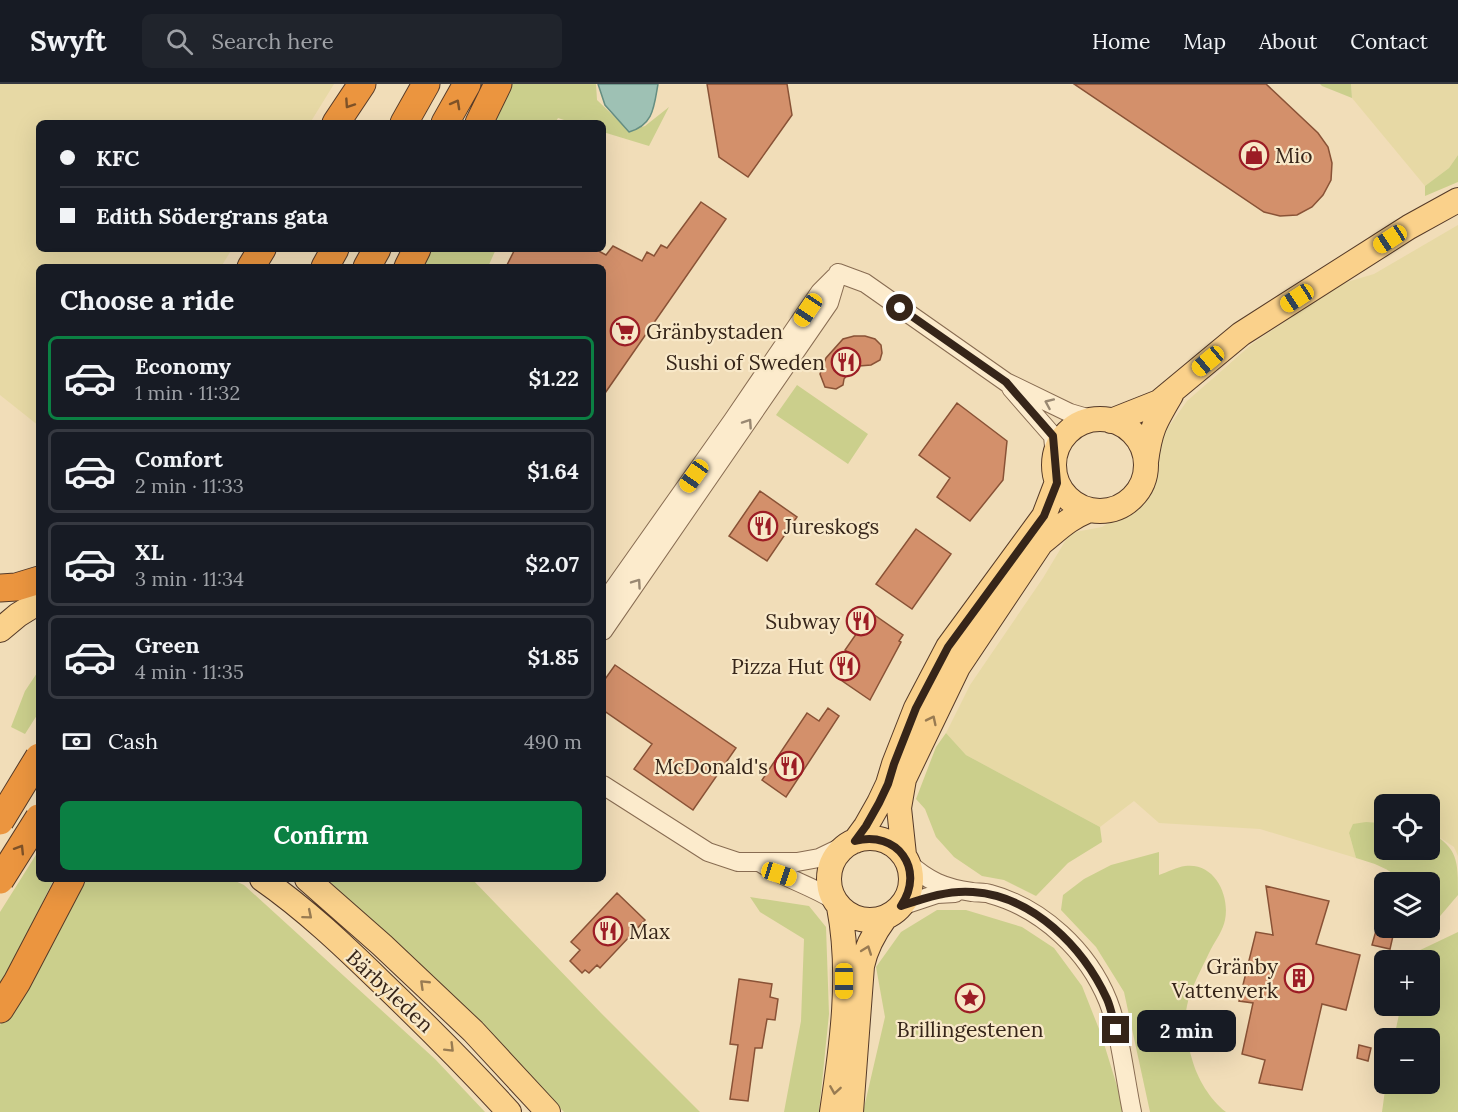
<!DOCTYPE html>
<html lang="en">
<head>
<meta charset="utf-8">
<style>
  :root { --surface:#171b24; --page:#20242c; --text:#f1f3f6; --muted:#9ea1a6; --line:#363941; --accent:#0b8043 }
  body { margin:0; font-family:Lora,serif; background:var(--page); color:var(--text); height:100vh; display:flex; flex-direction:column; font-size:22px; white-space:nowrap }
  * { box-sizing:border-box; margin:0 }
  p { font-size:20px; color:var(--muted) }
  .icon { flex:none; width:33px; height:33px; fill:none; stroke:currentColor; stroke-width:2; stroke-linecap:round; stroke-linejoin:round }
  .map { position:relative; flex:1; overflow:hidden }
  .panel { position:absolute; left:36px; top:180px; width:570px; height:618px; display:flex; flex-direction:column; background:var(--surface); border-radius:9px; box-shadow:0 6px 24px #0002 }
  .panel>* { flex:none }
  .top-card { position:absolute; left:36px; top:36px; width:570px; height:132px; border-radius:9px; box-shadow:0 6px 24px #0002; display:grid; align-content:center; height:132px; padding:0 24px; background:var(--surface) }
  .tools { position:absolute; left:1374px; top:710px; display:grid; gap:12px }
  .tools a { display:grid; place-items:center; width:66px; height:66px; border-radius:9px; background:var(--surface); box-shadow:0 6px 24px #0002; font-size:30px }
  .end { position:absolute; width:27px; height:27px; margin:-14px; border:8px solid #362519; background:#fff; box-shadow:0 0 0 3px #fff }
  .from { border-radius:50% }
  .bubble { position:absolute; height:42px; border-radius:9px; background:var(--surface); box-shadow:0 6px 24px #0002; font-size:20px; font-weight:700; line-height:42px; text-align:center }
  .car { position:absolute; width:18px; height:36px; margin:-18px -9px; border-radius:8px; box-shadow:0 0 4px 2px #0007; background:linear-gradient(#f5c518 24%,#345 0 40%,#f5c518 0 76%,#345 0 86%,#f5c518 0) }
  .top-card b { display:flex; align-items:center; gap:21px; height:57px; font-size:22px }
  .top-card b+b { border-top:2px solid var(--line) }
  .top-card i { width:15px; height:15px; background:var(--text) }
  ul { padding:0; list-style:none }
  li { display:flex; align-items:center; gap:18px; height:84px; margin:0 12px 9px; padding:0 12px; border:3px solid var(--line); border-radius:9px }
  li div { flex:1 }
  li b { display:block; font-size:22px }
  li em { font-style:normal; font-weight:700 }
  li.current { border-color:var(--accent) }
  li>.icon { width:54px; height:54px; stroke-width:1.5 }
  h2 { padding:0 24px; font-size:27px; line-height:72px }
  .pay { display:flex; align-items:center; gap:15px; height:66px; padding:0 24px; font-size:22px }
  .pay p { margin-inline-start:auto }
  .button { display:flex; gap:12px; margin-top:auto; padding:12px 24px }
  .button a { flex:1; height:69px; border-radius:9px; background:var(--accent); color:#fff; font-size:24px; font-weight:700; line-height:69px; text-align:center }
  header { display:flex; align-items:center; gap:36px; box-sizing:border-box; height:84px; padding:0 30px; background:var(--surface); border-bottom:2px solid var(--line) }
  header strong { font-size:28px }
  nav { display:flex; gap:33px; margin-inline-start:auto; font-size:21px }
  .search { width:420px; height:54px; background:var(--page); display:flex; align-items:center; gap:15px; box-sizing:border-box; padding:0 21px; border-radius:9px; color:var(--muted); font-size:22px }
  .map>svg:first-child { display:block }
  .farmland { fill:#e7d9a5 }
  .green { fill:#cbcf8c }
  .water { fill:#9ec1b4; stroke:#658e82; stroke-width:1.5 }
  .building { fill:#d3906b; stroke:#895236; stroke-width:1.5 }
  .lines { fill:none; stroke-linecap:round; stroke-linejoin:round }
  .minor-casing { stroke:#886c52; stroke-width:20 }
  .major-casing { stroke:#553a28; stroke-width:26 }
  .highway-casing { stroke:#553a28; stroke-width:29 }
  .minor { stroke:#fcebcc; stroke-width:18 }
  .major { stroke:#fad18b; stroke-width:24 }
  .highway { stroke:#eb953f; stroke-width:27 }
  .highway-bridge-casing { stroke:#553a28; stroke-width:29; stroke-linecap:butt }
  .highway-bridge { stroke:#eb953f; stroke-width:27 }
  .oneway { stroke:#7e5228 }
  .oneway2 { stroke:#998872 }
  .oneway3 { stroke:#987b52 }
  .route { stroke:#362519; stroke-width:8 }
  .labels { text-anchor:middle; dominant-baseline:central; stroke-width:4.5; stroke-linejoin:round; paint-order:stroke }
  .poi-label { font-size:21px; fill:#362519; stroke:#f8e8c8; text-anchor:end }
  .street-label { font-size:21px; fill:#362519; stroke:#f8e8c8 }
</style>
</head>
<body>
<header>
<strong>Swyft</strong>
<div class="search"><svg class="icon" aria-label="search" viewBox="0 0 24 24"><circle cx="10" cy="10" r="6"/><path d="M15 15l6 6"/></svg>Search here</div>
<nav><a>Home</a><a>Map</a><a>About</a><a>Contact</a></nav>
</header>
<div class="map">
<svg width="1458" height="1028" viewBox="0 0 1458 1028">
  <rect width="100%" height="100%" fill="#f1ddb8"/>
  <path class="farmland" d="M0,0H334L310,39H39V165H232L221,183H39V342L0,311Z
    M1351,0H1458V71L1449,84L1425,102L1352,14Z
    M1458,141V772L1454,763L1430,747V720H1384V739L1366,738L1349,749L1356,774L1260,745L1159,739L1134,717L1100,743L966,671L946,649L970,601L1043,494L1070,449L1102,443L1131,426L1152,396L1157,359L1187,317L1252,260L1340,200L1374,190Z"/>
  <path class="green" d="M512,0H596L597,16L629,47L645,42L669,23L649,62L603,48V39H573L558,34L555,39H492Z
    M1320,0H1351L1352,14L1322,2Z
    M1458,71V98L1425,112V102L1449,84Z
    M430,165H496L488,183H421Z
    M797,301L868,350L848,380L776,331Z
    M39,586V628L25,650L11,643L25,607Z
    M946,649L966,671L1100,743L1102,758L1068,779L1036,812L1004,796L982,792L954,773L936,753L925,725L916,715L936,663Z
    M1366,738L1384,739V765H1430V747C1458,766 1458,775 1458,811L1435,838L1430,834V798H1402C1390,784 1373,779 1356,774L1349,749L1353,740Z
    M39,766V795H54L0,904V828Z
    M1159,768V791C1168,788 1177,783 1185,782C1215,778 1230,812 1225,836C1223,846 1216,856 1211,865C1190,909 1177,925 1192,975C1197,994 1210,1016 1226,1028H1150L1124,908L1096,863L1061,826L1063,811L1084,795L1111,781Z
    M87,795H231L244,801L435,975L485,1028H0V941L21,910Z
    M327,795H472L601,929L700,1028H564Z
    M750,813L809,822L826,843L829,930L819,1028H784L801,937L804,855L760,828Z
    M937,826H966L1022,843L1054,864L1082,902L1101,950L1125,1028H863L885,933L876,883L901,848Z
    M1458,848V1028H1382L1386,999H1430V954H1394L1401,921H1430V876H1412L1414,869Z"/>
  <path class="water" d="M598,0H658C654,22 654,41 629,48L605,21Z"/>
  <path class="building" d="M707,0H787L792,31L748,93L719,73Z
    M1074,0H1266L1318,49L1328,63L1332,79L1331,96L1323,111L1312,123L1297,131L1280,132L1264,128Z
    M701,118L726,135L603,312V183H506L515,165H595L606,171L613,162L642,177L647,168L654,172L661,161L667,164Z
    M854,252H865L875,255L881,261L882,269L880,276L871,281L859,282L850,287L844,295L843,301L836,305L825,303L820,290L826,274L843,255Z
    M957,319L1007,357L1003,396L970,437L937,413L950,394L919,371Z
    M760,407L797,433L767,477L729,452Z
    M916,445L951,470L912,525L876,500Z
    M861,530L869,536L873,530L903,551L899,557L901,558L870,616L835,592L851,570L845,566L859,546L853,542Z
    M615,581L736,664L693,726L634,685L652,660L603,626V598Z
    M828,624L839,632L786,713L762,696L807,629L819,637Z
    M1266,802L1329,817L1316,860L1360,871L1346,926L1322,920L1302,1006L1259,999L1265,976L1242,970L1253,919L1239,917L1256,848L1273,851Z
    M617,809L645,836L600,884L597,881L589,889L585,886L582,889L570,877L580,866L571,858Z
    M1377,843H1395L1390,865L1372,861Z
    M739,895L772,900L770,913L778,915L775,936L767,935L762,964H755L748,1017L730,1015L738,961L730,960Z
    M1359,961L1371,964L1368,977L1357,974Z"/>
  <g class="lines">
    <g class="minor-casing">
      <path id="minor" d="M838,189L865,199L1006,298L1070,329L1094,336
        M1011,304L1053,352L1055,373
        M603,520L733,336L820,208L835,193
        M603,547L829,219L838,189
        M603,701L708,768L738,778H797L819,774L848,760
        M907,778C928,797 944,804 972,808C978,809 984,808 990,810C1042,824 1088,867 1108,917C1120,947 1125,995 1132,1028
        M761,779C784,794 810,801 834,816
        M901,822L937,810L955,809"/>
    </g>
    <g class="major-casing">
      <path id="major" d="M1054 381a46 46 0 1 1 92 0a46 46 0 1 1-92 0Z
        M1111,337L1159,318L1241,250L1409,143L1458,116
        M1146,378C1150,346 1155,338 1171,311
        M0,546L18,531L39,518
        M829 795a41 41 0 1 1 82 0a41 41 0 1 1-82 0Z
        M855,757L866,742L879,719L888,700L894,680L916,624L948,563L1044,432L1057,398
        M904,771L899,724L904,695L958,583L1041,459C1060,444 1066,436 1089,426
        M262,795C305,825 343,861 380,897C425,940 468,983 509,1028
        M307,795L382,861L473,947L548,1028
        M832,1028C842,961 852,890 839,823
        M851,1028L862,882C866,863 874,849 885,834"/>
    </g>
    <g class="highway-casing">
      <path id="highway" d="M336,39L362,0
        M404,39L426,0
        M445,39L467,0
        M479,39L498,0
        M251,183L262,165
        M325,183L335,165
        M367,183L377,165
        M408,183L417,165
        M0,504L16,503L39,496
        M0,925L17,898L71,795"/>
    </g>
    <use href="#minor" class="minor"/>
    <use href="#major" class="major"/>
    <use href="#highway" class="highway"/>
    <g class="highway-bridge-casing">
      <path id="highway-bridge" d="M0,737L39,673
        M0,796L39,734"/>
    </g>
    <use href="#highway-bridge" class="highway-bridge"/>
  </g>
  <defs><path id="oneway-chevron" d="M-2-3.5L2.5 0L-2 3.5" fill="none" stroke-width="1.6" stroke-linecap="round" stroke-linejoin="round" transform="scale(1.5)"/></defs>
  <g class="oneway">
    <use href="#oneway-chevron" transform="translate(349 20) rotate(124)"/>
    <use href="#oneway-chevron" transform="translate(456 20) rotate(-61)"/>
    <use href="#oneway-chevron" transform="translate(20 765) rotate(-58)"/>
  </g>
  <g class="oneway2">
    <use href="#oneway-chevron" transform="translate(1049 319) rotate(-156)"/>
    <use href="#oneway-chevron" transform="translate(748 339) rotate(-56)"/>
    <use href="#oneway-chevron" transform="translate(637 499) rotate(-55)"/>
  </g>
  <g class="oneway3">
    <use href="#oneway-chevron" transform="translate(932 636) rotate(-64)"/>
    <use href="#oneway-chevron" transform="translate(308 831) rotate(40)"/>
    <use href="#oneway-chevron" transform="translate(867 866) rotate(-70)"/>
    <use href="#oneway-chevron" transform="translate(424 900) rotate(-136)"/>
    <use href="#oneway-chevron" transform="translate(450 964) rotate(45)"/>
    <use href="#oneway-chevron" transform="translate(835 1006) rotate(99)"/>
  </g>
  <g class="lines">
    <path class="route" d="M900,224L1006,298L1053,352L1057,399L1044,432L948,563L916,624L894,680L888,700L879,719L866,742L855,757C897,746 926,785 901,822C925,814 948,806 973,808C1033,812 1083,863 1107,915C1111,924 1113,936 1116,946"/>
  </g>
  <defs>
    <g id="shop-ring" transform="scale(1.5)"><circle r="9.5" fill="#f8e8c8" stroke="#9c1d25" stroke-width="1.5"/><path d="M-5-2.5h2.3a2.7 3.5 0 0 1 5.4 0H5L5.5 6h-11ZM-1.5-2.5h3a1.5 2.3 0 0 0-3 0Z" fill="#9c1d25"/></g>
    <g id="supermarket-ring" transform="scale(1.5)"><circle r="9.5" fill="#f8e8c8" stroke="#9c1d25" stroke-width="1.5"/><path d="M-6-5.5h2.5l.6 2H6L4.5 2H-2.5L-4.4-4H-6ZM-1.5 3.2a1.3 1.3 0 1 0 .1 0ZM3 3.2a1.3 1.3 0 1 0 .1 0Z" fill="#9c1d25"/></g>
    <g id="restaurant-ring" transform="scale(1.5)"><circle r="9.5" fill="#f8e8c8" stroke="#9c1d25" stroke-width="1.5"/><path d="M-5-6h1v4h1v-4h1v4h1v-4h1v5L-1.5 .5V6h-2V.5L-5-1ZM5-6V6H3V1.5H1.5Q1.5-4 5-6Z" fill="#9c1d25"/></g>
    <g id="building-ring" transform="scale(1.5)"><circle r="9.5" fill="#f8e8c8" stroke="#9c1d25" stroke-width="1.5"/><path d="M-4-6H4V6H1V3H-1V6H-4ZM-2.5-4.3h1.7v1.8h-1.7ZM.8-4.3h1.7v1.8H.8ZM-2.5-1h1.7V.8h-1.7ZM.8-1h1.7V.8H.8Z" fill="#9c1d25"/></g>
    <g id="sight-ring" transform="scale(1.5)"><circle r="9.5" fill="#f8e8c8" stroke="#9c1d25" stroke-width="1.5"/><path d="M0-6L1.8-2.2L6-1.7L2.9 1.2L3.7 5.4L0 3.3L-3.7 5.4L-2.9 1.2L-6-1.7L-1.8-2.2Z" fill="#9c1d25"/></g>
  </defs>
  <g fill-rule="evenodd">
    <use href="#shop-ring" x="1254" y="71"/>
    <use href="#supermarket-ring" x="625" y="247"/>
    <use href="#restaurant-ring" x="846" y="278"/>
    <use href="#restaurant-ring" x="763" y="442"/>
    <use href="#restaurant-ring" x="861" y="537"/>
    <use href="#restaurant-ring" x="845" y="582"/>
    <use href="#restaurant-ring" x="789" y="682"/>
    <use href="#restaurant-ring" x="608" y="847"/>
    <use href="#building-ring" x="1299" y="894"/>
    <use href="#sight-ring" x="970" y="914"/>
  </g>
  <g class="labels">
    <g class="poi-label">
      <text x="1275" y="71" text-anchor="start">Mio</text>
      <text x="646" y="247" text-anchor="start">Gränbystaden</text>
      <text x="825" y="278">Sushi of Sweden</text>
      <text x="784" y="442" text-anchor="start">Jureskogs</text>
      <text x="840" y="537">Subway</text>
      <text x="824" y="582">Pizza Hut</text>
      <text x="768" y="682">McDonald's</text>
      <text x="629" y="847" text-anchor="start">Max</text>
      <text x="1278" y="882">Gränby<tspan x="1278" dy="24">Vattenverk</tspan></text>
      <text x="970" y="945" text-anchor="middle">Brillingestenen</text>
    </g>
    <g class="street-label">
      <text transform="translate(390 907) rotate(43)">Bärbyleden</text>
    </g>
  </g>
</svg>
<div class="tools">
<a><svg class="icon" aria-label="locate" viewBox="0 0 24 24"><circle cx="12" cy="12" r="6"/><path d="M12 2v4M12 18v4M2 12h4M18 12h4"/></svg></a>
<a><svg class="icon" aria-label="layers" viewBox="0 0 24 24"><path d="M12 4l9 5-9 5-9-5zM3 14l9 5 9-5"/></svg></a>
<a>+</a>
<a>−</a>
</div>
<i class="end from" style="left:900px;top:224px"></i>
<i class="end" style="left:1116px;top:946px"></i>
<div class="bubble" style="left:1137px;top:926px;width:99px">2 min</div>
<i class="car" style="left:1390px;top:155px;rotate:237deg"></i>
<i class="car" style="left:1297px;top:214px;rotate:237deg"></i>
<i class="car" style="left:808px;top:226px;rotate:214deg"></i>
<i class="car" style="left:1208px;top:277px;rotate:230deg"></i>
<i class="car" style="left:694px;top:392px;rotate:215deg"></i>
<i class="car" style="left:779px;top:790px;rotate:108deg"></i>
<i class="car" style="left:844px;top:897px;rotate:180deg"></i>
<div class="top-card">
<b><i class="from"></i>KFC</b>
<b><i></i>Edith Södergrans gata</b>
</div>
<section class="panel">
<h2>Choose a ride</h2>
<ul>
<li class="current"><svg class="icon" aria-label="car" viewBox="0 0 24 24"><path d="M5 17H2v-5l4-1 3-4h7l3 4 3 1v5h-3M9 17h6M6 11h13"/><circle cx="7" cy="17" r="2"/><circle cx="17" cy="17" r="2"/></svg><div><b>Economy</b><p>1 min · 11:32</p></div><em>$1.22</em></li>
<li><svg class="icon" aria-label="car" viewBox="0 0 24 24"><path d="M5 17H2v-5l4-1 3-4h7l3 4 3 1v5h-3M9 17h6M6 11h13"/><circle cx="7" cy="17" r="2"/><circle cx="17" cy="17" r="2"/></svg><div><b>Comfort</b><p>2 min · 11:33</p></div><em>$1.64</em></li>
<li><svg class="icon" aria-label="car" viewBox="0 0 24 24"><path d="M5 17H2v-5l4-1 3-4h7l3 4 3 1v5h-3M9 17h6M6 11h13"/><circle cx="7" cy="17" r="2"/><circle cx="17" cy="17" r="2"/></svg><div><b>XL</b><p>3 min · 11:34</p></div><em>$2.07</em></li>
<li><svg class="icon" aria-label="car" viewBox="0 0 24 24"><path d="M5 17H2v-5l4-1 3-4h7l3 4 3 1v5h-3M9 17h6M6 11h13"/><circle cx="7" cy="17" r="2"/><circle cx="17" cy="17" r="2"/></svg><div><b>Green</b><p>4 min · 11:35</p></div><em>$1.85</em></li>
</ul>
<div class="pay"><svg class="icon" aria-label="cash" viewBox="0 0 24 24"><path d="M3 7h18v10H3z"/><circle cx="12" cy="12" r="2"/></svg>Cash<p>490 m</p></div>
<div class="button"><a>Confirm</a></div>
</section>
</div>
</body>
</html>
